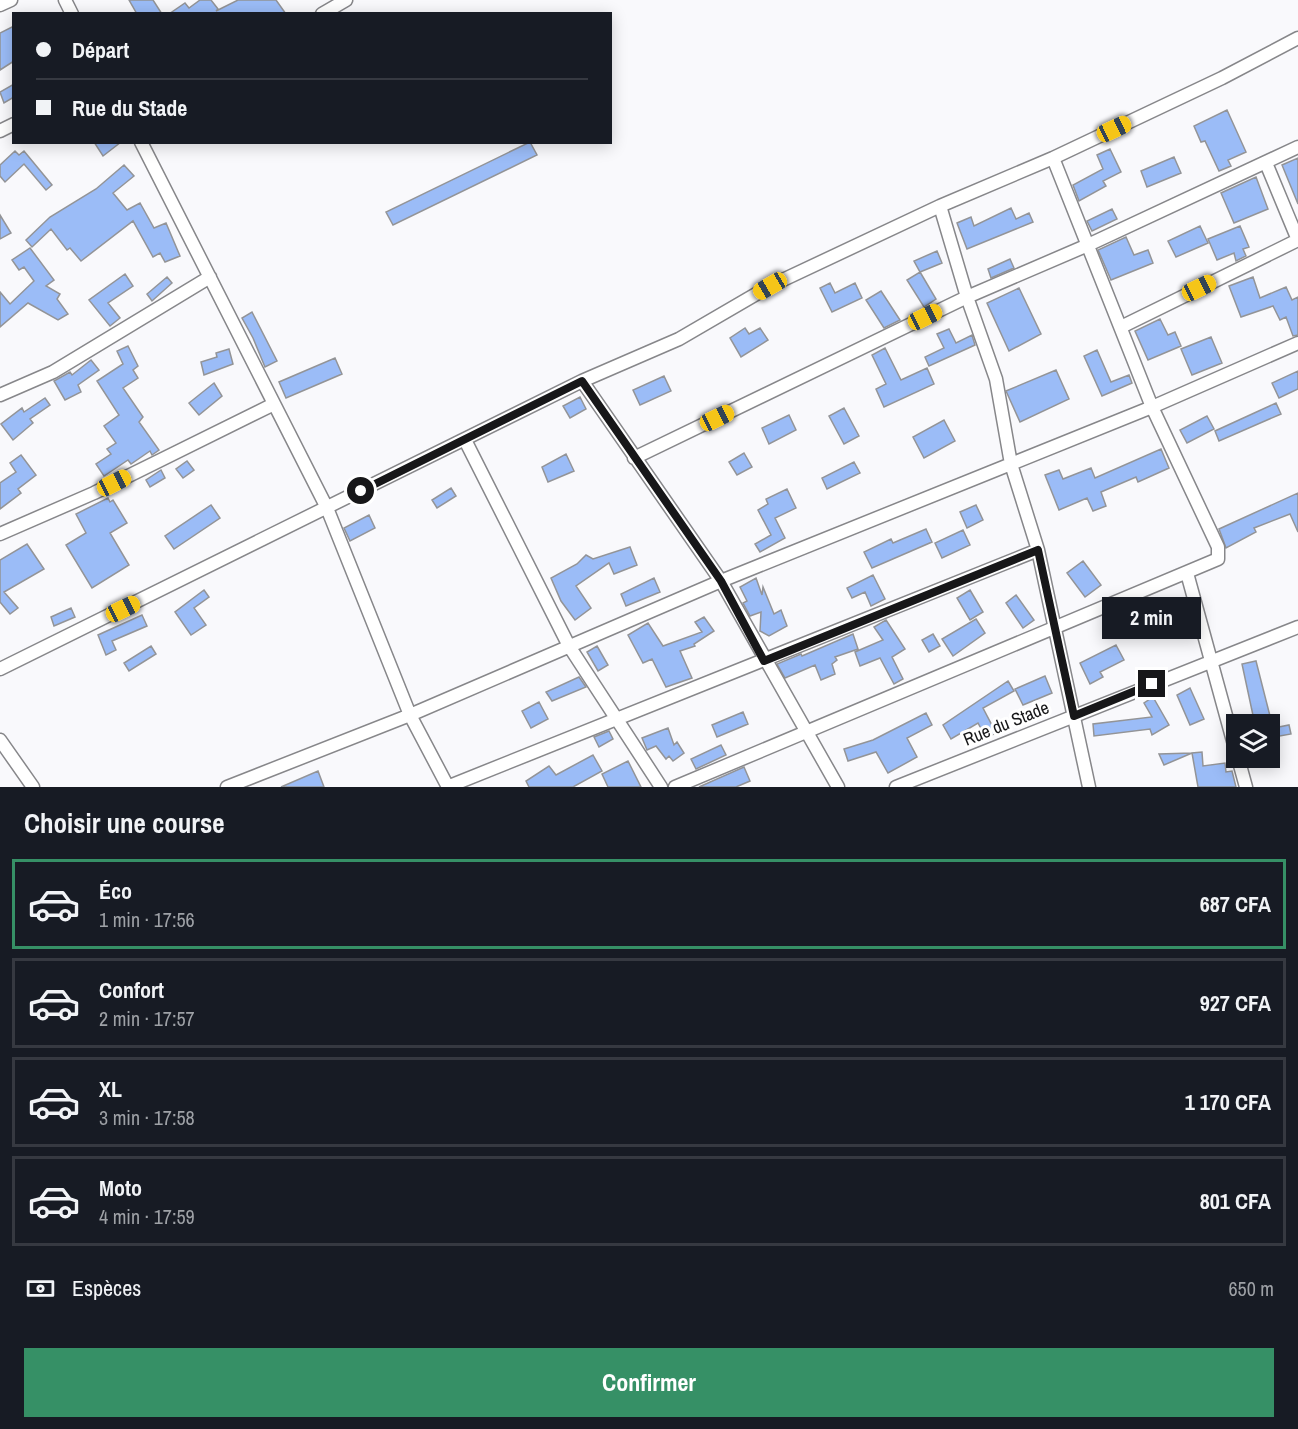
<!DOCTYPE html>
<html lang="fr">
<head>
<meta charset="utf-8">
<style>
  :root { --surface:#171b24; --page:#20242c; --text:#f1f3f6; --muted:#9ea1a6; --line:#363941; --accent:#369066 }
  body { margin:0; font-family:"Archivo Narrow",sans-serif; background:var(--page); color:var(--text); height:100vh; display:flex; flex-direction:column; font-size:22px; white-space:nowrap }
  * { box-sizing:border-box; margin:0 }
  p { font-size:20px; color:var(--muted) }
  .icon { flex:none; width:33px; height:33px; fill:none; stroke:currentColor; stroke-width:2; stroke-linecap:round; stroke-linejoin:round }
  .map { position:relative; height:787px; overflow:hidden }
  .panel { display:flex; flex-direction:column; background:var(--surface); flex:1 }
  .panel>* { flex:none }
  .hud { position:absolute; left:12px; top:12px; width:600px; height:132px; border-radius:0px; box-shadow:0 3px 15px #0003; display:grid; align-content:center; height:132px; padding:0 24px; background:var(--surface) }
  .buttons { position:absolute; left:1226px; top:714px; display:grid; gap:12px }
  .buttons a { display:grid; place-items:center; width:54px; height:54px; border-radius:0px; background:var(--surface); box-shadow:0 3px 15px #0003; font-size:30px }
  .end { position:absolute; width:27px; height:27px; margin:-14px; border:8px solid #171719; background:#fff; box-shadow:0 0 0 3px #fff }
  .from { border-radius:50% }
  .bubble { position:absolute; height:42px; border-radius:0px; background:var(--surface); box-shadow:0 3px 15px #0003; font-size:20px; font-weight:700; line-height:42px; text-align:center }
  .car { position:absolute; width:18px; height:36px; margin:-18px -9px; border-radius:8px; box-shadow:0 0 4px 2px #0007; background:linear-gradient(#f5c518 24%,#345 0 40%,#f5c518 0 76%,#345 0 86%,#f5c518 0) }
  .hud b { display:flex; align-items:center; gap:21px; height:57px; font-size:22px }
  .hud b+b { border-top:2px solid var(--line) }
  .hud i { width:15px; height:15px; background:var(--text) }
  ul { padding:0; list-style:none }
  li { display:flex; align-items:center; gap:18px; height:90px; margin:0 12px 9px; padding:0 12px; border:3px solid var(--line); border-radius:0px }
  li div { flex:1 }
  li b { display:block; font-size:22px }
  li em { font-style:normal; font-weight:700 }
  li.on { border-color:var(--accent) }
  li>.icon { width:54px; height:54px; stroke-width:1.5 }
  h2 { padding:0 24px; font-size:27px; line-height:72px }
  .pay { display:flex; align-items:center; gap:15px; height:66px; padding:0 24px; font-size:22px }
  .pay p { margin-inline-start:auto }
  .primary-button { display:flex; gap:12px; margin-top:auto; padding:12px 24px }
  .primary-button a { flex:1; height:69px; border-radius:0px; background:var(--accent); color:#fff; font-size:24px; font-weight:700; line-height:69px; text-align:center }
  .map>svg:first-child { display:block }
  .building { fill:#9bbcf7; stroke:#939497; stroke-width:1.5 }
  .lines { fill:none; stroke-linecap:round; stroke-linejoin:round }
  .street-casing { stroke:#87878a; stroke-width:15 }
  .street { stroke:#fff; stroke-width:12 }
  .route { stroke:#171719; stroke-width:8 }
  .labels { text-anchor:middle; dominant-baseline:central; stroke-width:6; stroke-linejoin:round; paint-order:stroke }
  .street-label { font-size:18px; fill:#171719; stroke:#fff }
</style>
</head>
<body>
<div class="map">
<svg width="1298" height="787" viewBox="0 0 1298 787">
  <rect width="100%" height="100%" fill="#f9f9fc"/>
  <path class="building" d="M129,0H153L162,14H137Z
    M200,0H211L218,9L216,11L238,0H276L286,14H169L185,3L189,8Z
    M14,26V61L0,70V33Z
    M14,84V97L4,103L0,92Z
    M1227,110L1246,152L1228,160L1231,166L1219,171L1205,141L1201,142L1194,126Z
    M94,142H121L103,156Z
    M530,142L537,155L393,225L386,212Z
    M1110,149L1121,172L1103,181L1106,186L1079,201L1073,185L1103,169L1097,155Z
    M15,151L19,155L24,151L52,185L46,190L24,164L5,182L0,176V165Z
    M1174,157L1181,173L1147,187L1141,171Z
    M1298,158V204L1282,165Z
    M124,165L134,176L113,193L127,210L140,203L154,228L166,223L180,256L165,262L160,253L153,257L133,221L81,261L70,248L67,250L51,229L32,247L26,240L50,217L96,189Z
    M1256,177L1268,209L1234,223L1221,193Z
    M1011,208L1016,219L1029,213L1033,222L967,249L957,223L971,217L974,226Z
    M1112,209L1117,219L1092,231L1087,221Z
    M0,215L11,233L0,239Z
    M1200,226L1208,243L1176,257L1168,241Z
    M1240,226L1249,247L1243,249L1246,256L1236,261L1234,253L1217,260L1208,239Z
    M1126,237L1134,255L1148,250L1153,263L1111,280L1098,250Z
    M30,248L54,280L46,286L60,294L57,299L68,314L58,320L28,303L0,327V292L10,304L34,281L24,267L19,270L12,260Z
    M937,251L942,263L920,272L914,261Z
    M1010,259L1014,268L991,278L988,269Z
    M920,272L936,299L924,307L907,280Z
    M125,274L133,286L108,303L120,318L110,326L89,300Z
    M167,277L172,283L152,301L147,294Z
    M1253,277L1260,298L1286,287L1292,300L1298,297V335L1293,336L1286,317L1280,320L1273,306L1241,317L1229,286Z
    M830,283L835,293L855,283L862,298L832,312L820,288Z
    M1019,288L1041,334L1009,351L987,303Z
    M881,291L900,320L884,328L866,300Z
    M252,312L277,361L265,367L253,338L242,318Z
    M1160,319L1168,335L1175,332L1181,346L1148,360L1135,331Z
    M745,328L749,334L760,328L768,340L741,357L730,338Z
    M949,329L956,343L972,335L975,345L929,366L925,357L944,348L937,334Z
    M1211,337L1222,363L1192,375L1181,349Z
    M128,346L138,366L133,370L138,378L123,388L143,417L139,422L159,450L152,455L150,451L131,464L128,460L104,476L96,464L111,454L107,449L116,443L104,426L119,415L97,381L123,364L117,351Z
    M885,348L901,380L927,368L934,384L884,407L876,389L886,384L872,355Z
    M229,349L233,364L204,375L201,362L217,357L216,353Z
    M1097,350L1111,382L1129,375L1132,383L1102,396L1084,356Z
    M335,358L342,374L286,398L279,382Z
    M91,360L99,370L78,385L81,392L65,400L54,381L70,372L72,375Z
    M1056,370L1069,399L1020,422L1006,391Z
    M1298,371V389L1279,398L1272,383Z
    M664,376L671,391L640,405L633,390Z
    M214,383L222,396L199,415L189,403Z
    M580,397L586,409L570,418L563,406Z
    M45,398L50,405L30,419L33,423L13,440L1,424L22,408L24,412Z
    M1276,403L1281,414L1219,441L1215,431Z
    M844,408L859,436L844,444L829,416Z
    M789,415L796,430L769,444L762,428Z
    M1207,416L1214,429L1187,443L1180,430Z
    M944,420L955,441L924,458L913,437Z
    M1161,449L1169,468L1138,482L1136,477L1101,492L1106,506L1093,511L1087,498L1059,510L1045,475L1059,470L1063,479L1091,468L1095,478Z
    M744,453L752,467L737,475L729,462Z
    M566,454L574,471L548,482L542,467Z
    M21,455L36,475L18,489L21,493L0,509V483L16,472L10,463Z
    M187,461L194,470L183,478L176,469Z
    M854,462L860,473L827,489L822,478Z
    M161,470L165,478L150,487L146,480Z
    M451,488L456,496L437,508L432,500Z
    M787,489L796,508L775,518L785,538L760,552L755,544L771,535L758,510L768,504L766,499Z
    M1298,493V532L1290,514L1254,528L1256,532L1226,548L1219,529Z
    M108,498L110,502L113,500L127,523L110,533L129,565L92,588L66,545L86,533L76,514Z
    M211,505L220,518L174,549L165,536Z
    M976,505L983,520L967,528L960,512Z
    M369,515L375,528L350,541L344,528Z
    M926,529L932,542L872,568L864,552L891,539L893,543Z
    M963,530L970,545L942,558L935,543Z
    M27,544L44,569L4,592L18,608L10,614L0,602V560Z
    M630,547L637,565L614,574L609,563L576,586L591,608L575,620L561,601L551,578L577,564L586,555L593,559Z
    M1083,561L1101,585L1085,597L1067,573Z
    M873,575L885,599L871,606L865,592L852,598L847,588Z
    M654,578L660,592L626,606L621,594Z
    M756,578L762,595L763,587L774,614L781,610L787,626L769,636L760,631L761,612L750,616L743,603L747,601L740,587Z
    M204,590L209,597L194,608L206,625L191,635L175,612Z
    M970,590L983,612L970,620L957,598Z
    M1016,595L1034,620L1023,628L1006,603Z
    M71,608L75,617L54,626L51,617Z
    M1150,609L1156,622L1129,636L1122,623Z
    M142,615L147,626L112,641L116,650L106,655L98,635Z
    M704,617L714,631L694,644L695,646L680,651L692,678L666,687L652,659L643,663L628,635L648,623L663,646L702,632L695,622Z
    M976,619L985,633L953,656L942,639Z
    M886,620L905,649L892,657L903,679L894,684L880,658L860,666L855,652L883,640L874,627Z
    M853,634L858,649L835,657L837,660L832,664L835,674L821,680L815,665L785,678L777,664L801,654L802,656Z
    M933,634L940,646L929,652L922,640Z
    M1116,645L1124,660L1100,672L1103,677L1090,684L1080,663Z
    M151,646L156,654L129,671L124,663Z
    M597,646L608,665L598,671L587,652Z
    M1256,661L1270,716L1254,720L1242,664Z
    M1045,676L1052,693L1023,705L1015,689Z
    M579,677L586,687L552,701L546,692Z
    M1008,681L1014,691L983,708L996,733L986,738L978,723L951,739L943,725Z
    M1190,688L1204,719L1190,725L1177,695Z
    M1153,697L1169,725L1152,735L1150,729L1094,736L1093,724L1152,717L1144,703Z
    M539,702L548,719L531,728L522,711Z
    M743,712L748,724L717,737L712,725Z
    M926,713L932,725L907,738L917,757L888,773L876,752L848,761L844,749L873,740Z
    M1289,725L1291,734L1269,738V729Z
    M668,728L674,745L677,742L684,753L673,761L669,756L666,759L656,746L647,750L642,738Z
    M609,731L613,739L599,747L594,737Z
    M721,745L726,755L696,769L691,759Z
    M1202,752L1203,766L1225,763L1226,772L1232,771L1236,787H1198L1192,753Z
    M1192,753L1164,765L1159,754Z
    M593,755L602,771L573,787H529L526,781L549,766L556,775Z
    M628,761L641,787H608L602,774Z
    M744,767L750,781L736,787H699Z
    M318,771L324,787H281Z"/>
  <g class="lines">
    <g class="street-casing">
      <path id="street" d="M65,0L72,14
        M0,5L11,0
        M322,14L346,0
        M0,131L14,124
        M141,142L327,508L410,715L448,787
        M1266,163L1298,240
        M940,206L967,297L996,379L1011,464L1038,550L1089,787
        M1121,327L1298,240
        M582,381L721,581L838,787
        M0,395L53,372L210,277
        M465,440L569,646L661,787
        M634,458L967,297L1088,245L1298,147
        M0,534L94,493L274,404
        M1187,573L1236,752
        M0,669L582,381L679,339L770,286L940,206L1053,158L1222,78L1298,38
        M0,740L33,787
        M1238,758L1246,787
        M227,787L410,715L721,581L1152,407L1298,343
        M447,787L1038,550
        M675,787L1218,559V547L1152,407L1053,158
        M896,787L1298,627"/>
    </g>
    <use href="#street" class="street"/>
  </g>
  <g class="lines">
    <path class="route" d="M361,491L582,381L721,581L764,661L1038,550L1074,716L1152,684"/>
  </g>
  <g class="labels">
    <g class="street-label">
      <text transform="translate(1006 723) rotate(-22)">Rue du Stade</text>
    </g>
  </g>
</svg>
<div class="buttons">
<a><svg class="icon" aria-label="layers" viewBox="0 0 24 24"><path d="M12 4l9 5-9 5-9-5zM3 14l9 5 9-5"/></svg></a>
</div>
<i class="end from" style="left:361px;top:491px"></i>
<i class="end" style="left:1152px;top:684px"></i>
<div class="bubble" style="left:1102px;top:597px;width:99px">2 min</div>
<i class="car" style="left:1114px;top:129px;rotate:65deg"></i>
<i class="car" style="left:770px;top:286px;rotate:240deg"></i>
<i class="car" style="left:1199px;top:288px;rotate:64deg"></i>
<i class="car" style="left:925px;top:317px;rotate:64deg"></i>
<i class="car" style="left:717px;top:418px;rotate:64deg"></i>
<i class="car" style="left:114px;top:483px;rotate:63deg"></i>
<i class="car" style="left:123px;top:609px;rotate:64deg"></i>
<div class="hud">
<b><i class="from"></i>Départ</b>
<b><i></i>Rue du Stade</b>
</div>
</div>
<section class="panel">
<h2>Choisir une course</h2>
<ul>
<li class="on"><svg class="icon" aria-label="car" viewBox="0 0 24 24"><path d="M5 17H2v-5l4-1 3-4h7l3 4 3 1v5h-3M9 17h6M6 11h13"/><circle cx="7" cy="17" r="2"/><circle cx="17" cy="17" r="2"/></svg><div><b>Éco</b><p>1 min · 17:56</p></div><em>687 CFA</em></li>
<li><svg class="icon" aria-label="car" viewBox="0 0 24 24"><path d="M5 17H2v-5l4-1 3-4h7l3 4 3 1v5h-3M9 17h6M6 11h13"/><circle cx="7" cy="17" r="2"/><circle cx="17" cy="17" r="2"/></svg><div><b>Confort</b><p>2 min · 17:57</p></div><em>927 CFA</em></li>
<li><svg class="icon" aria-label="car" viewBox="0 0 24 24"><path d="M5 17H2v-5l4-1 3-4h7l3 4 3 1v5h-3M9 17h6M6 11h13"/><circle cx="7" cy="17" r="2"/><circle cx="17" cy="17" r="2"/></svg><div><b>XL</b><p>3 min · 17:58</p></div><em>1 170 CFA</em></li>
<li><svg class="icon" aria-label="car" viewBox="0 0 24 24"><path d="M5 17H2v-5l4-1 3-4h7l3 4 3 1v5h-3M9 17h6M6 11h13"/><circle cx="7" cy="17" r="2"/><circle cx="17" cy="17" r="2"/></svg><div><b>Moto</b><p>4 min · 17:59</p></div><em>801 CFA</em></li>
</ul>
<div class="pay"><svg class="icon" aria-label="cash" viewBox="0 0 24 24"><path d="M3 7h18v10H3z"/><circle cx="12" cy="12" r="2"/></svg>Espèces<p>650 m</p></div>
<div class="primary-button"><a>Confirmer</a></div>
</section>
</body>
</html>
